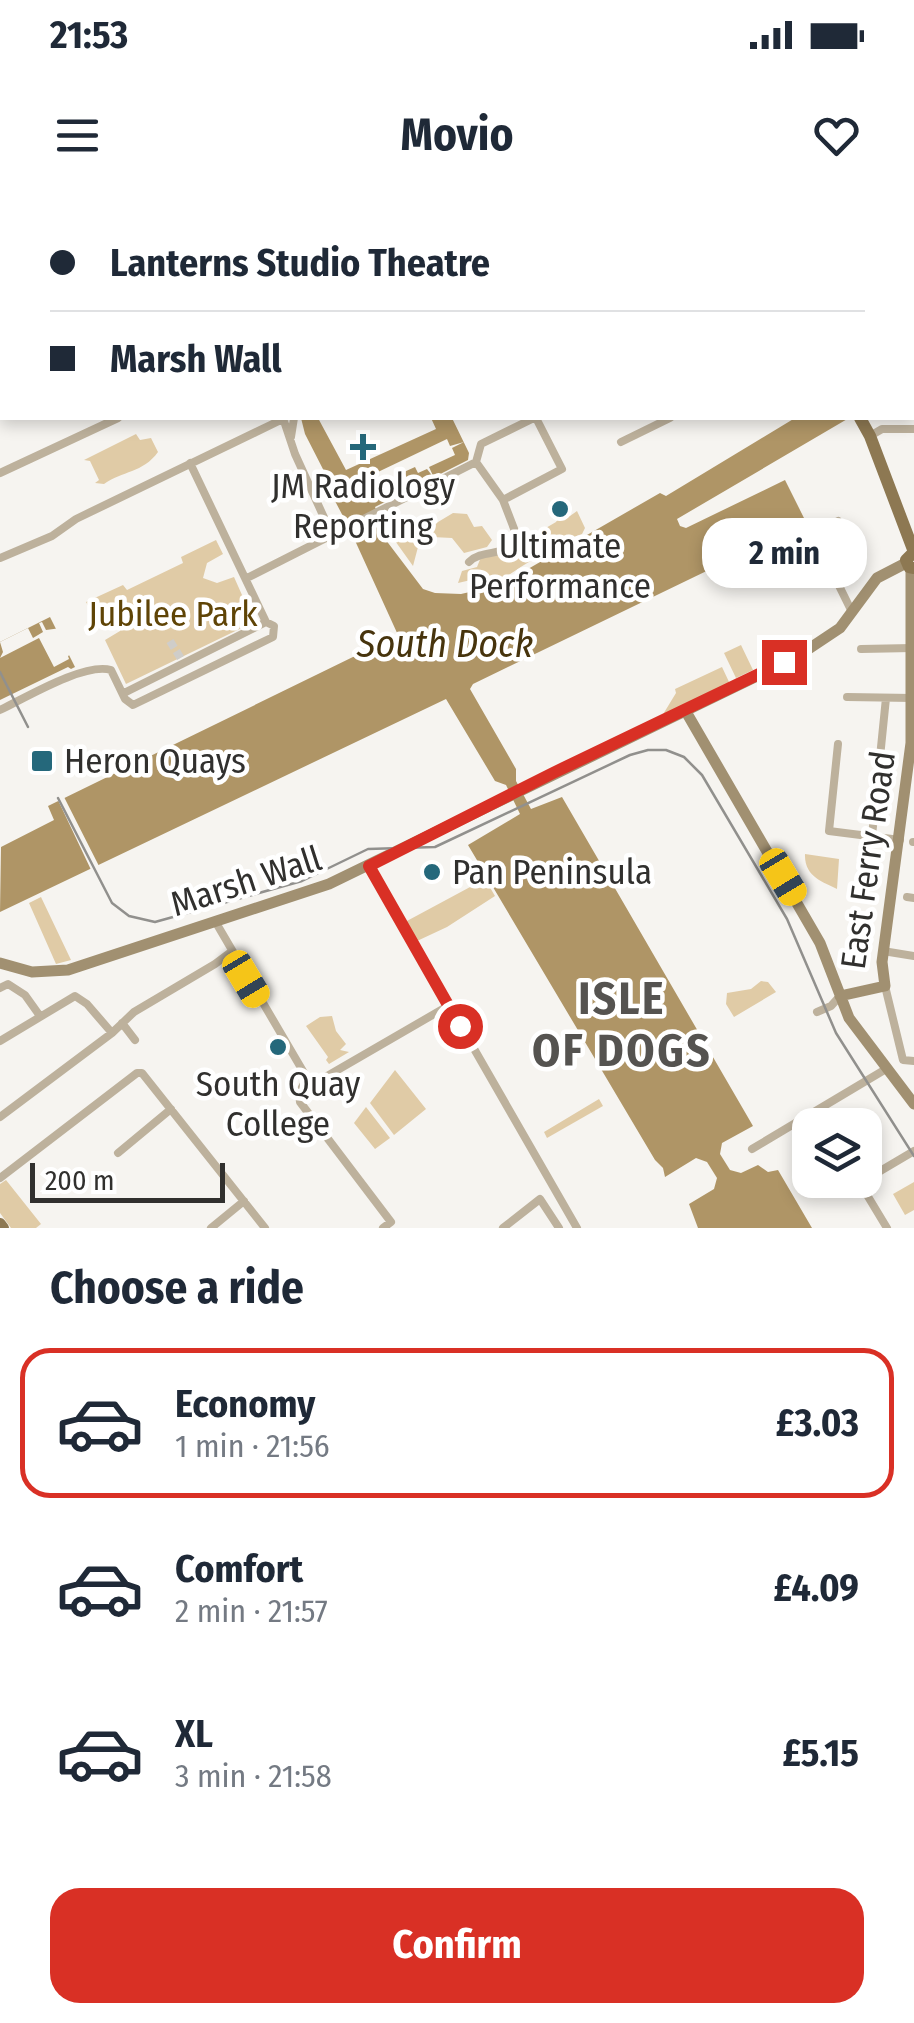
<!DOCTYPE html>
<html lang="en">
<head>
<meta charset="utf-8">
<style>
  :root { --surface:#fff; --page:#f2f2f3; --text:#1f2937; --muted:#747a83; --line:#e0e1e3; --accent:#d93025 }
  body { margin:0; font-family:"Fira Sans Condensed",sans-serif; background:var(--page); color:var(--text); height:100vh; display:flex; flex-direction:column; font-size:38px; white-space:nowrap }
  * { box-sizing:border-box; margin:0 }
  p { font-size:32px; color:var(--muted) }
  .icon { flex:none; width:55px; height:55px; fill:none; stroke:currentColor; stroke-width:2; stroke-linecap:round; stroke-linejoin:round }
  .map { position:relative; height:1028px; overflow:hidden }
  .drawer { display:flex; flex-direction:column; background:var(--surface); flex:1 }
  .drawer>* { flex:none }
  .guide { position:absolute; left:0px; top:0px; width:915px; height:220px; box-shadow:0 5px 15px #0003; display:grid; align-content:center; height:220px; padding:0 50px; background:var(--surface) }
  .buttons { position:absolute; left:792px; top:908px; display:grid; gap:20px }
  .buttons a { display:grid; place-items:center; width:90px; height:90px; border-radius:20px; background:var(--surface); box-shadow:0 5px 15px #0003; font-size:50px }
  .scale { position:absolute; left:30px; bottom:25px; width:195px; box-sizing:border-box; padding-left:10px; border:5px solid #31302e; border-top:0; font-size:28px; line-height:35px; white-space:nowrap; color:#31302e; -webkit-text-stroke:8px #fff; paint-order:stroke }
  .end { position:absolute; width:45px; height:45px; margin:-22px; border:12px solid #d93025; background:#fff; box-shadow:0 0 0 5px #fff }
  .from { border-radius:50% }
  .bubble { position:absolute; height:70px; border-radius:30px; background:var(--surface); box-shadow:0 5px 15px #0003; font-size:32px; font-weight:700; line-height:70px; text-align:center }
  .car { position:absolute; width:30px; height:60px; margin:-30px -15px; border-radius:12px; box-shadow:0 0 8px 2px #0007; background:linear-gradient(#f5c518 24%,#345 0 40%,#f5c518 0 76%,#345 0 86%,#f5c518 0) }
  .guide b { display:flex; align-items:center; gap:35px; height:95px; font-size:38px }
  .guide b+b { border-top:2px solid var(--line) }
  .guide i { width:25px; height:25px; background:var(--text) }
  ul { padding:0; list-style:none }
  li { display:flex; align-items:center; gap:30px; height:150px; margin:0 20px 15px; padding:0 30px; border:5px solid transparent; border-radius:30px }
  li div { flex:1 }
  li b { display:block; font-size:38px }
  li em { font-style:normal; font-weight:700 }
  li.active { border-color:var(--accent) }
  li>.icon { width:90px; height:90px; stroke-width:1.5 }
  h2 { padding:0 50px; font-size:45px; line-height:120px }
  .button { display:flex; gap:20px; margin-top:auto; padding:20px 50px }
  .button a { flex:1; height:115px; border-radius:30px; background:var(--accent); color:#fff; font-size:40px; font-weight:700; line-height:115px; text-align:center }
  .status { display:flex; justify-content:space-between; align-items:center; height:70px; padding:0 50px; background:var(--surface); direction:ltr }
  .status svg { height:28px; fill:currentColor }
  header { display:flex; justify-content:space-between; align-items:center; height:130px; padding:0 50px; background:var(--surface); font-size:45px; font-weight:700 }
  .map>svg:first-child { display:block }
  .green { fill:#e0cba6 }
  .water { fill:#af9566 }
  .pier { fill:#f6f4f0 }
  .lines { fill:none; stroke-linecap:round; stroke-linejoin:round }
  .street-tunnel { stroke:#cfcdc9; stroke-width:8; stroke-dasharray:8 4; stroke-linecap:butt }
  .street { stroke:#bdb19c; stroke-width:8 }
  .secondary { stroke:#a19071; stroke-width:11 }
  .primary { stroke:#8d7852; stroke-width:12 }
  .highway { stroke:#7c6336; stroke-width:14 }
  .tram { stroke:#91908d; stroke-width:2.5 }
  .route { stroke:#d93025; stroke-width:12 }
  .poi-dot { fill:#25687b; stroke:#fff; stroke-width:4 }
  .labels { text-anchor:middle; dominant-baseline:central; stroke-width:9; stroke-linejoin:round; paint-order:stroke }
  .poi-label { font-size:35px; fill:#31302e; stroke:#fff }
  .park-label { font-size:35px; fill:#5f4406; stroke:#fff }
  .street-label { font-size:35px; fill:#31302e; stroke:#fff }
  .water-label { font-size:38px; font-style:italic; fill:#47340d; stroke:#fff }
  .district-label { font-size:45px; font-weight:bold; letter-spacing:2.5px; fill:#555350; stroke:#fff }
</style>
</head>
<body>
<div class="status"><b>21:53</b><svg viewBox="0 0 49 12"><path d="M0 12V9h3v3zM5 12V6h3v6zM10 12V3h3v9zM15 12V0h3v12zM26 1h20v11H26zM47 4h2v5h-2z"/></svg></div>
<header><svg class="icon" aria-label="menu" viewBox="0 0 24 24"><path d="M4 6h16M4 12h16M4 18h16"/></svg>Movio<svg class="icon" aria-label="heart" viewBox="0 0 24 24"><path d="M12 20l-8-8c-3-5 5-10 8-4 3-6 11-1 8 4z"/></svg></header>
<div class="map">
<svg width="914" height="1028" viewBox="0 0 914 1028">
  <rect width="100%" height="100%" fill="#f6f4f0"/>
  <path class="green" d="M136,234L140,240L151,238L158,252C143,273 122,271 104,284L95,283L99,280L90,261L84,260Z
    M577,311L585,328L582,334C563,340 520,367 503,379H475L458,383L462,371L477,367L481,357L501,354L520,338L539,332L556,322L560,316H570Z
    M453,313L467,314L474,327L482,326L492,340L487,347L464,353L452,338L432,337L418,347L413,366L383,324L386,322L391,332L401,337L408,331L421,332L431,322L433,325Z
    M216,340L223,354L207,363L203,378L217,383L234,377L254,422L126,484L105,440L120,431L124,416L110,411L94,417L86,402L123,385L127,390L183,363L181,357Z
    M741,445L753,470L736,478L724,453Z
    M722,467L730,484L662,516L676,493L675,489Z
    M805,654L839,659L837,689C824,682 804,677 805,654Z
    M485,679L495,696L447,727L417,741L405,722Z
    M41,697L71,760L56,764L29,703Z
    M761,781L768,782L776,792L734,817L726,804L727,793L751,789Z
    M332,816L336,831L346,844L340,850L349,852L329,864L326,860L328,857L306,826L320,817Z
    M395,870L426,909L394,935L370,903Z
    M599,899L603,906L547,938L544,932Z
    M366,907L390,938L375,949L354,923Z
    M6,980L41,1024L36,1028H11L0,1013V984Z
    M914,982V1010L905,1015L893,994Z"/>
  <path class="water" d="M476,0H682L472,2Z
    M825,0H914V200L912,2Z
    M301,218H318L346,270L436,229L431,218H452L469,253L468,260L375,307L380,319L373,323L423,389L435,393L461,394L500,385L660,293L666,296L795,218H849L677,319L680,326L686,328L785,280L805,320L804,324L473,484L470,489L516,569V581L531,609L562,597L753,926L722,943L720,954L730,970L741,973L758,965L768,972L778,970L812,1028H698L689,1004L714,989L717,978L707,962L696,958L665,977L663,968L655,960L468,645L520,614L506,585L495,581L446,499L0,712L1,647L54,620L48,606L398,435L352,334L345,336L339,324L345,320L325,282L327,277L305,234Z
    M50,417L75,467L71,469L68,467L0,500V442Z"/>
  <path class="pier" d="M447,239L450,246L464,242L452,248L455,255L429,267L434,278L427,269L418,273L415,267L404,272L412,289L404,280L382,291L386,301L379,292L365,298L357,282Z
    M42,422L46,430L61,428L73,453L68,456L69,459L54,467L39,438L0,458L3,452L0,442L28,428L33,438L43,432L39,423Z
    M63,595L101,670L93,674L57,598Z"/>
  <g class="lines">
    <path class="street-tunnel" d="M170,441L183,462"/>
    <path class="street" d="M47,0L50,2
      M802,0L803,2
      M283,218L295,254L332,335
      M870,236L882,229H914
      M291,237L294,218
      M621,242L670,218
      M476,262L481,244L534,218
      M0,273L118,218
      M503,300L562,269L536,218
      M838,321L813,333L852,412
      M0,358L52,336L76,319L285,218
      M469,362C483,348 506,358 518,339L503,300L476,262
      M247,378L476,262
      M861,449L912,448
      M124,493L266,422
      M847,497L912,498
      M0,510C25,498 85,462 111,470L125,499L133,505L273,437L274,426L266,422L190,263
      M838,544L829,631L900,640
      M872,636L886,498
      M913,642H914
      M369,666L577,1028
      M907,697L914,698
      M215,721L307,878
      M883,751L914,756
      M885,786L903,860L914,861
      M0,788L8,784L25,795L40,816
      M817,812L831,806L840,796
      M122,823L135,840
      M0,841L75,796L87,804L112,833
      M307,878L299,893L300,902L391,1022L383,1028
      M307,878L322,879L448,806
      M0,917L112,833L134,812L215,764L231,752
      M810,937L807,938L810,942
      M752,949L886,869
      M118,953L171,909
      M0,978L137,873H142L265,1028
      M858,980L887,1028
      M865,980L914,951
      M211,1028L244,1001
      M503,1028L540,999L559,1028"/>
    <path class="secondary" d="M442,2V0
      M451,2V0
      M685,510L820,743L849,818L914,904
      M0,763L32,772L68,770L329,684L798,456L840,428L877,378L906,363
      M840,796L885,786L882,762L911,543V368"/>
    <path class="primary" d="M754,0L755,2
      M860,218L870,236L914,352
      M914,352L906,360L909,367L914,368
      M0,1024L3,1028"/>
    <path class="highway" d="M62,0L63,2
      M0,3L6,0"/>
    <path class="tram" d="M0,472L28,527
      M58,598L112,703L129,716L155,722L302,681L368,649L435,647L630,555L648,550H666L684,557L702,575L787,719L836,833L914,956"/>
  </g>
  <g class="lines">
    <path class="route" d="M460,826L369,666L553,573L784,462"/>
  </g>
  <g class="poi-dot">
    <path d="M358 232h10v10h10v10h-10v10h-10v-10h-10v-10h10z"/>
    <circle cx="560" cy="309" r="10"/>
    <rect x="30" y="549" width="24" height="24" rx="5"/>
    <circle cx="432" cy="672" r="10"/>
    <circle cx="278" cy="847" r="10"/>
  </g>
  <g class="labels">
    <g class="poi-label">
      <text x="363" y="286">JM Radiology<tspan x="363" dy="40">Reporting</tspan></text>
      <text x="560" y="346">Ultimate<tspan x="560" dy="40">Performance</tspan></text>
      <text x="64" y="561" text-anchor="start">Heron Quays</text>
      <text x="452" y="672" text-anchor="start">Pan Peninsula</text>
      <text x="278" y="884">South Quay<tspan x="278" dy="40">College</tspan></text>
    </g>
    <g class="park-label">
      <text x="173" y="414">Jubilee Park</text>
    </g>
    <g class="street-label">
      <text transform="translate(868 660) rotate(-82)">East Ferry Road</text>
      <text transform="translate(246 681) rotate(-18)">Marsh Wall</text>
    </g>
    <g class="water-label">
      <text x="445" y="444">South Dock</text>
    </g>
    <g class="district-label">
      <text x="622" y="799">ISLE<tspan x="622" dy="52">OF DOGS</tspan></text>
    </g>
  </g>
</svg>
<div class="buttons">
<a><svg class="icon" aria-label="layers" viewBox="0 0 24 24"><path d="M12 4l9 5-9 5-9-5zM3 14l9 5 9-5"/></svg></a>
</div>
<div class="scale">200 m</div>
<i class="end from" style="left:460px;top:826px"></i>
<i class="end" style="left:784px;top:462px"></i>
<div class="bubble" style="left:702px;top:318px;width:165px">2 min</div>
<i class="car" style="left:783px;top:677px;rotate:149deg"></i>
<i class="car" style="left:246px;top:779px;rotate:149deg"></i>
<div class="guide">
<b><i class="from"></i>Lanterns Studio Theatre</b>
<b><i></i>Marsh Wall</b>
</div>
</div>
<section class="drawer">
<h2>Choose a ride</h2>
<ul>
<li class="active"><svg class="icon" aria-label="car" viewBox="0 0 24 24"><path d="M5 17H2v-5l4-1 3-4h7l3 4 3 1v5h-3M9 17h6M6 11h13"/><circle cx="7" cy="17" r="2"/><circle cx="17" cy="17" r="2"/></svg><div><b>Economy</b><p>1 min · 21:56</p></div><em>£3.03</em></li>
<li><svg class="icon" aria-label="car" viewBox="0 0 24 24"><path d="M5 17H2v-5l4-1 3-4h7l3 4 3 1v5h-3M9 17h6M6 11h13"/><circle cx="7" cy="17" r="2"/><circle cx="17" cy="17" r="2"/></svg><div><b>Comfort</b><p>2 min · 21:57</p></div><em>£4.09</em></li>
<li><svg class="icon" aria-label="car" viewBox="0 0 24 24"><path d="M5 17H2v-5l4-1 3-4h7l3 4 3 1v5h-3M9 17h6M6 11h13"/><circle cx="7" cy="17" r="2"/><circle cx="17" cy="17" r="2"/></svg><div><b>XL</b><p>3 min · 21:58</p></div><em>£5.15</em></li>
</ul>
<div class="button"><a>Confirm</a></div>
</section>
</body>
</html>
